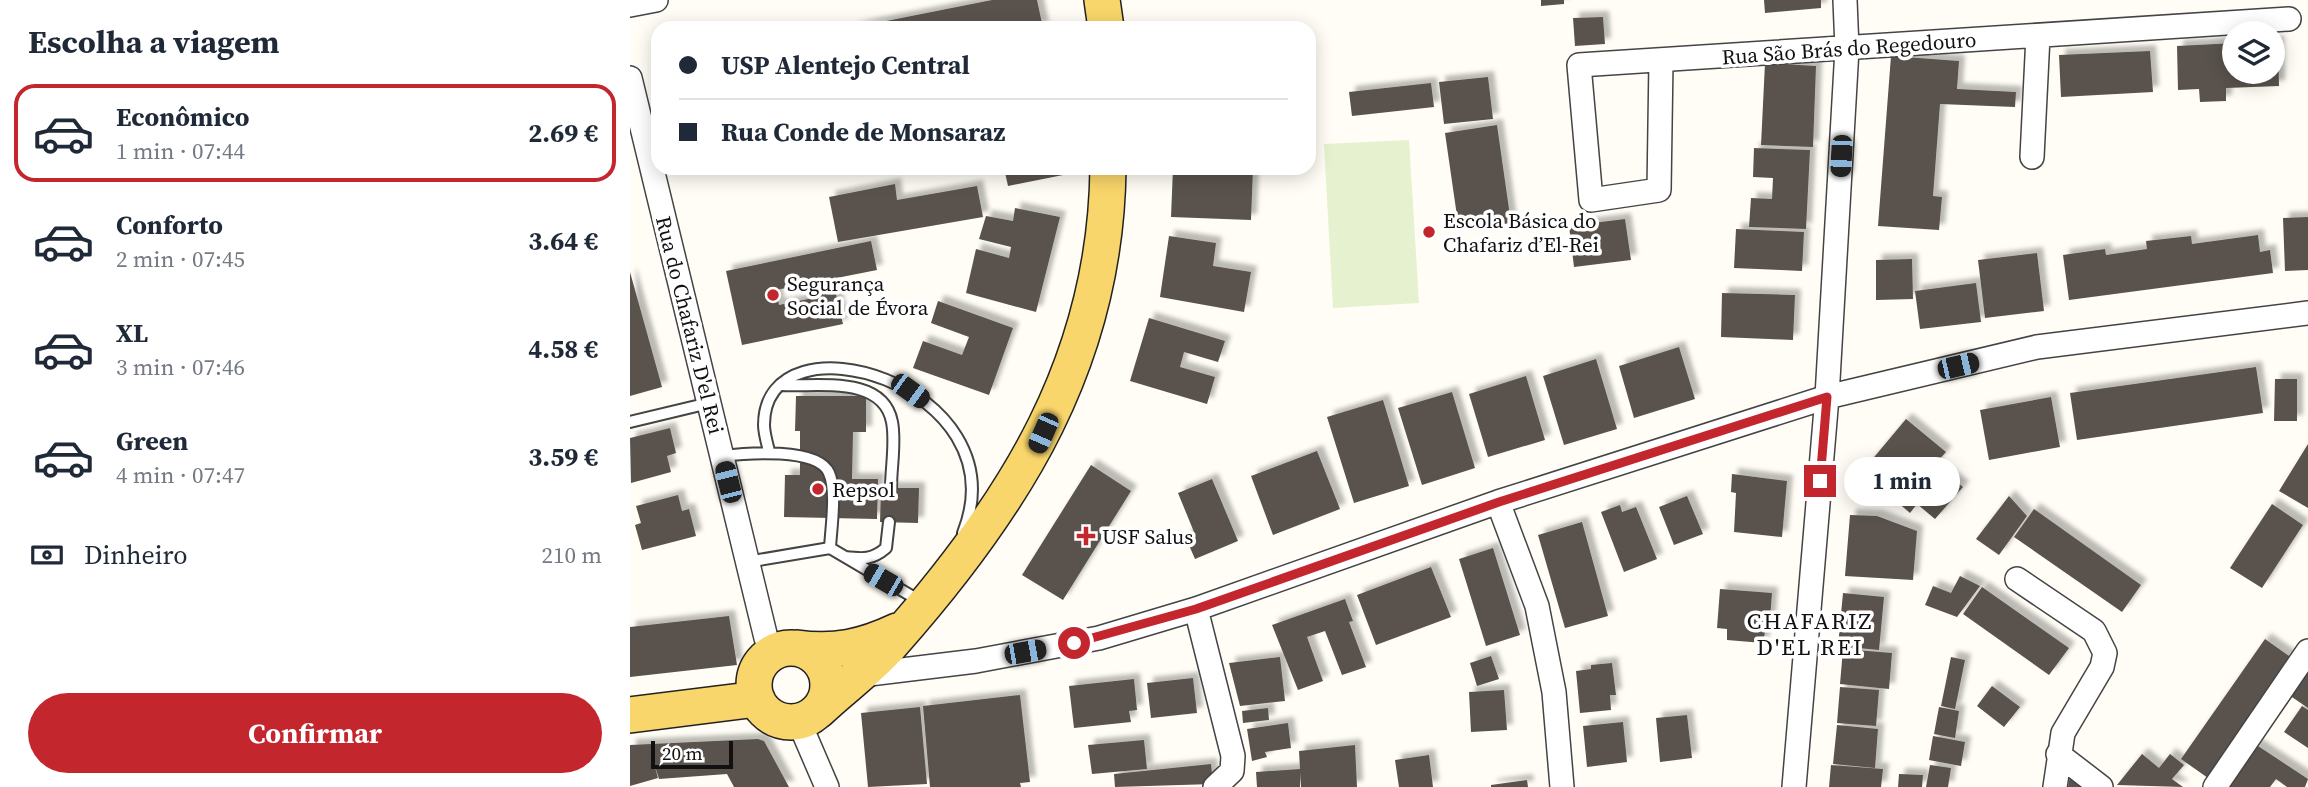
<!DOCTYPE html>
<html lang="pt">
<head>
<meta charset="utf-8">
<style>
  :root { --surface:#fff; --page:#f2f2f3; --text:#1f2937; --muted:#747a83; --line:#e0e1e3; --accent:#c4262e }
  body { margin:0; font-family:"Source Serif 4",serif; background:var(--page); color:var(--text); height:100vh; display:flex; flex-direction:column; font-size:26px; white-space:nowrap }
  * { box-sizing:border-box; margin:0 }
  p { font-size:23px; color:var(--muted) }
  .icon { flex:none; width:38px; height:38px; fill:none; stroke:currentColor; stroke-width:2; stroke-linecap:round; stroke-linejoin:round }
  .map { position:relative; flex:1; overflow:hidden }
  .panel { display:flex; flex-direction:column; background:var(--surface); width:630px }
  .panel>* { flex:none }
  .top-card { position:absolute; left:21px; top:21px; width:665px; height:154px; border-radius:21px; box-shadow:0 4px 18px #0003; display:grid; align-content:center; height:154px; padding:0 28px; background:var(--surface) }
  .tools { position:absolute; left:1592px; top:21px; display:grid; gap:14px }
  .tools a { display:grid; place-items:center; width:63px; height:63px; border-radius:50%; background:var(--surface); box-shadow:0 4px 18px #0003; font-size:35px }
  .scale { position:absolute; left:21px; bottom:18px; width:82px; box-sizing:border-box; padding-left:7px; border:4px solid #111; border-top:0; font-size:19px; line-height:24px; white-space:nowrap; color:#111; -webkit-text-stroke:5px #fff; paint-order:stroke }
  .end { position:absolute; width:32px; height:32px; margin:-16px; border:9px solid #c4262e; background:#fff; box-shadow:0 0 0 4px #fff }
  .from { border-radius:50% }
  .bubble { position:absolute; height:49px; border-radius:24px; background:var(--surface); box-shadow:0 4px 18px #0003; font-size:23px; font-weight:700; line-height:49px; text-align:center }
  .car { position:absolute; width:21px; height:42px; margin:-21px -10px; border-radius:9px; box-shadow:0 0 5px 2px #0007; background:linear-gradient(#222 24%,#8ab4d8 0 40%,#222 0 76%,#8ab4d8 0 86%,#222 0) }
  .top-card b { display:flex; align-items:center; gap:24px; height:66px; font-size:26px }
  .top-card b+b { border-top:2px solid var(--line) }
  .top-card i { width:18px; height:18px; background:var(--text) }
  ul { padding:0; list-style:none }
  li { display:flex; align-items:center; gap:21px; height:98px; margin:0 14px 10px; padding:0 14px; border:4px solid transparent; border-radius:21px }
  li div { flex:1 }
  li b { display:block; font-size:26px }
  li em { font-style:normal; font-weight:700 }
  li.on { border-color:var(--accent) }
  li>.icon { width:63px; height:63px; stroke-width:1.5 }
  h2 { padding:0 28px; font-size:32px; line-height:84px }
  .pay { display:flex; align-items:center; gap:18px; height:77px; padding:0 28px; font-size:26px }
  .pay p { margin-inline-start:auto }
  .primary-button { display:flex; gap:14px; margin-top:auto; padding:14px 28px }
  .primary-button a { flex:1; height:80px; border-radius:42px; background:var(--accent); color:#fff; font-size:28px; font-weight:700; line-height:80px; text-align:center }
  main { display:flex; flex:1; min-height:0 }
  .map>svg:first-child { display:block }
  .pitch { fill:#e6f2cf }
  .building { fill:#5a524d; filter:url(#shadow) }
  .lines { fill:none; stroke-linecap:round; stroke-linejoin:round }
  .lane-casing { stroke:#444; stroke-width:14 }
  .street-casing { stroke:#444; stroke-width:26 }
  .primary-casing { stroke:#222; stroke-width:38 }
  .lane { stroke:#fff; stroke-width:10 }
  .street { stroke:#fff; stroke-width:23 }
  .primary { stroke:#f9d66b; stroke-width:35 }
  .route { stroke:#c4262e; stroke-width:9 }
  .poi-dot { fill:#c4262e; stroke:#fff; stroke-width:2.5 }
  .labels { text-anchor:middle; dominant-baseline:central; stroke-width:7; stroke-linejoin:round; paint-order:stroke }
  .street-label { font-size:21px; fill:#111; stroke:#fff }
  .poi-label { font-size:21px; fill:#111; stroke:#fff; text-anchor:start }
  .neighbourhood-label { font-size:23px; letter-spacing:2px; fill:#111; stroke:#fff }
</style>
</head>
<body>
<main>
<section class="panel">
<h2>Escolha a viagem</h2>
<ul>
<li class="on"><svg class="icon" aria-label="car" viewBox="0 0 24 24"><path d="M5 17H2v-5l4-1 3-4h7l3 4 3 1v5h-3M9 17h6M6 11h13"/><circle cx="7" cy="17" r="2"/><circle cx="17" cy="17" r="2"/></svg><div><b>Econômico</b><p>1 min · 07:44</p></div><em>2.69 €</em></li>
<li><svg class="icon" aria-label="car" viewBox="0 0 24 24"><path d="M5 17H2v-5l4-1 3-4h7l3 4 3 1v5h-3M9 17h6M6 11h13"/><circle cx="7" cy="17" r="2"/><circle cx="17" cy="17" r="2"/></svg><div><b>Conforto</b><p>2 min · 07:45</p></div><em>3.64 €</em></li>
<li><svg class="icon" aria-label="car" viewBox="0 0 24 24"><path d="M5 17H2v-5l4-1 3-4h7l3 4 3 1v5h-3M9 17h6M6 11h13"/><circle cx="7" cy="17" r="2"/><circle cx="17" cy="17" r="2"/></svg><div><b>XL</b><p>3 min · 07:46</p></div><em>4.58 €</em></li>
<li><svg class="icon" aria-label="car" viewBox="0 0 24 24"><path d="M5 17H2v-5l4-1 3-4h7l3 4 3 1v5h-3M9 17h6M6 11h13"/><circle cx="7" cy="17" r="2"/><circle cx="17" cy="17" r="2"/></svg><div><b>Green</b><p>4 min · 07:47</p></div><em>3.59 €</em></li>
</ul>
<div class="pay"><svg class="icon" aria-label="cash" viewBox="0 0 24 24"><path d="M3 7h18v10H3z"/><circle cx="12" cy="12" r="2"/></svg>Dinheiro<p>210 m</p></div>
<div class="primary-button"><a>Confirmar</a></div>
</section>
<div class="map">
<svg width="1678" height="787" viewBox="0 0 1678 787">
  <defs>
    <filter id="shadow"><feDropShadow dx="6" dy="-6" stdDeviation="2" flood-color="#0004"/></filter>
  </defs>
  <rect width="100%" height="100%" fill="#fffdf5"/>
  <path class="pitch" d="M779,140L789,303L703,308L694,144Z"/>
  <path class="building" d="M362,0H407L413,28H221Z
    M911,0H934V4L911,6Z
    M1134,0H1191V8L1135,13Z
    M973,17L975,44L945,46L943,18Z
    M1643,42H1648L1649,86L1596,88V101L1570,102L1569,89L1548,90L1547,46L1605,43V72H1643Z
    M1520,51L1523,92L1431,97L1429,55Z
    M1261,56L1329,61L1327,89L1386,92L1385,107L1310,104L1303,196L1312,197L1309,230L1248,226Z
    M1135,63L1186,66L1183,147L1131,145Z
    M858,77L863,119L814,124L809,82Z
    M801,83L804,107L722,116L719,92Z
    M867,125L881,223L829,230L815,133Z
    M1124,148L1180,150L1176,229L1119,227L1121,198L1142,199L1143,178L1123,177Z
    M374,168H442L443,173L378,186Z
    M543,168H623L621,220L541,217Z
    M265,184L267,200L347,186L353,217L208,242L199,197Z
    M385,208L430,217L406,312L336,293L346,249L379,258L381,247L349,239L356,216L383,221Z
    M1678,217V270L1655,271L1653,218Z
    M995,219L1001,260L944,267L939,226Z
    M1106,229L1174,232L1172,271L1104,268Z
    M1628,235L1630,252L1640,250L1643,273L1439,300L1433,255L1475,249L1476,255L1517,249L1516,241L1561,236L1562,244Z
    M539,236L586,243L583,266L621,272L614,312L530,297Z
    M241,241L247,270L146,290L149,305L183,298L181,290L204,286L213,324L112,345L96,271Z
    M1407,253L1414,311L1355,318L1348,260Z
    M1282,259L1283,299L1246,300V260Z
    M0,272L32,387L0,396Z
    M1346,283L1351,322L1290,329L1285,291Z
    M1092,293L1165,295L1163,340L1091,337Z
    M308,301L383,328L359,395L283,368L293,341L332,355L339,337L301,323Z
    M519,318L595,341L588,362L554,352L550,367L585,377L577,404L500,381Z
    M1049,347L1065,399L1004,418L989,366Z
    M966,359L987,429L934,445L913,376Z
    M1626,367L1633,413L1447,440L1440,393Z
    M896,376L915,440L858,457L839,394Z
    M1645,379H1667V421H1644Z
    M822,392L845,468L792,485L768,408Z
    M166,396H236V432H223L222,479H248L247,519L154,517L155,475H170V431H165Z
    M1421,397L1430,447L1359,460L1350,410Z
    M753,400L779,486L724,503L697,417Z
    M1276,419L1316,452L1305,464L1333,487L1305,519L1287,504L1280,513L1259,495L1252,503L1225,480Z
    M40,428L46,453L37,456L41,472L1,483L0,438Z
    M1678,444V508L1649,491Z
    M687,451L710,509L643,535L621,476Z
    M461,465L501,491L433,600L392,575Z
    M1102,474L1157,481L1152,537L1104,532L1106,493L1101,492Z
    M582,479L608,541L565,559L555,536L564,532L548,493Z
    M251,488H289L288,523L250,522Z
    M48,495L52,511L59,509L66,536L12,550L5,525L11,523L6,506Z
    M1057,496L1073,534L1044,545L1029,507Z
    M1379,496L1397,516L1369,555L1346,539Z
    M1642,504L1673,525L1632,588L1600,568Z
    M990,505L992,512L1006,507L1027,559L994,572L971,512Z
    M1404,509L1511,585L1492,612L1384,537Z
    M1220,515L1247,516L1287,531L1283,580L1215,576Z
    M952,522L978,616L935,628L908,535Z
    M863,548L890,635L856,646L829,559Z
    M801,567L821,617L746,645L727,595Z
    M1330,576L1350,586L1327,617L1295,605L1303,586L1321,593Z
    M1352,587L1439,648L1419,675L1333,614Z
    M1090,589L1142,593L1139,632H1135L1133,643L1097,640V629L1087,628Z
    M1213,593L1254,597L1249,650L1208,646Z
    M715,599L723,621L719,622L736,667L712,675L695,631L677,637L693,681L668,690L642,625Z
    M99,616L107,665L0,677V627Z
    M1635,639L1662,658L1578,778L1551,759Z
    M1213,649L1262,653L1259,689L1210,684Z
    M861,656L869,679L847,686L840,663Z
    M650,657L655,701L610,706L599,663Z
    M1321,657L1335,660L1325,709L1311,706Z
    M982,663L986,695H980L981,710L950,713L946,671L961,669V665Z
    M1678,667V708L1659,695Z
    M563,678L567,713L521,718L517,683Z
    M504,679L507,710L499,711L501,722L444,728L439,686Z
    M1362,686L1390,707L1374,727L1347,706Z
    M1210,687L1249,690L1246,726L1207,723Z
    M874,690L877,730L841,732L839,692Z
    M390,695L400,782L390,783L391,787H300L293,706Z
    M1672,706L1678,710V748L1654,732Z
    M290,707L297,784L238,787L231,713Z
    M1309,707L1329,711L1325,738L1304,734Z
    M638,708L639,720L613,723L612,711Z
    M1057,715L1062,758L1030,762L1026,718Z
    M993,722L997,762L957,767L953,726Z
    M658,723L661,748L635,752L637,757L622,761L617,729Z
    M1207,725L1248,729L1245,768L1203,764Z
    M1303,736L1335,742L1331,766L1299,760Z
    M128,739L134,741L159,787H104L97,774L29,779L23,760L28,778L0,786V745Z
    M514,740L517,769L462,774L458,745Z
    M1625,744L1678,779L1675,787H1657L1646,779L1640,787H1596Z
    M725,745L727,787H671L670,772V787H627L626,772L670,769L669,751Z
    M1512,754L1529,768L1540,754L1554,765L1542,779L1553,787L1487,785Z
    M799,755L803,787H769L765,760Z
    M581,764L583,784L485,787L484,774Z
    M1201,765L1253,769L1251,787H1199Z
    M1300,765L1321,768L1318,787H1296Z
    M1269,774L1293,775L1292,787H1268Z
    M1440,776L1454,787H1438Z
    M897,780L898,787H861V785Z"/>
  <g class="lines">
    <g class="lane-casing">
      <path id="lane" d="M152,385C188,387 253,375 262,422C266,442 261,467 261,488
        M0,422L79,403
        M139,451C137,443 134,433 134,425C134,309 392,384 333,533
        M92,456C115,453 188,447 199,473C207,490 201,529 200,548L117,562
        M200,548L290,601
        M215,557C233,559 242,560 256,548L259,522"/>
    </g>
    <g class="street-casing">
      <path id="street" d="M0,5L26,0
        M1031,61L1029,190L961,200L949,65L1659,19
        M0,78L136,638L144,651
        M1402,157L1408,36
        M868,502L907,606L924,692L932,787
        M1387,579L1464,631L1475,653L1472,667L1433,733L1425,787
        M566,609L603,756L602,771L585,787
        M231,675L346,661L469,638L566,609L868,502L1197,397L1407,347L1678,313
        M169,722L197,787
        M1428,754L1471,787
        M1164,787L1197,397L1217,49L1215,0
        M1585,787L1678,651"/>
    </g>
    <g class="primary-casing">
      <path id="primary" d="M472,0L476,28
        M124 685a37 37 0 1 1 74 0a37 37 0 1 1-74 0Z
        M167,648C205,653 233,647 267,631
        M188,711C213,687 241,668 263,642C386,503 476,360 478,168
        M0,715L127,699"/>
    </g>
    <use href="#lane" class="lane"/>
    <use href="#street" class="street"/>
    <use href="#primary" class="primary"/>
  </g>
  <g class="lines">
    <path class="route" d="M444,643L566,609L869,502L1197,397L1190,481"/>
  </g>
  <g class="poi-dot">
    <circle cx="799" cy="232" r="7"/>
    <circle cx="143" cy="295" r="7"/>
    <circle cx="188" cy="489" r="7"/>
    <path d="M452.5 525.5h7v7h7v7h-7v7h-7v-7h-7v-7h7z"/>
  </g>
  <g class="labels">
    <g class="street-label">
      <text transform="translate(1219 48) rotate(-4)">Rua São Brás do Regedouro</text>
      <text transform="translate(60 325) rotate(76)">Rua do Chafariz D'el Rei</text>
    </g>
    <g class="poi-label">
      <text x="813" y="220">Escola Básica do<tspan x="813" dy="24">Chafariz d’El-Rei</tspan></text>
      <text x="157" y="283">Segurança<tspan x="157" dy="24">Social de Évora</tspan></text>
      <text x="202" y="489">Repsol</text>
      <text x="472" y="536">USF Salus</text>
    </g>
    <g class="neighbourhood-label">
      <text x="1180" y="621">CHAFARIZ<tspan x="1180" dy="26">D'EL REI</tspan></text>
    </g>
  </g>
</svg>
<div class="tools">
<a><svg class="icon" aria-label="layers" viewBox="0 0 24 24"><path d="M12 4l9 5-9 5-9-5zM3 14l9 5 9-5"/></svg></a>
</div>
<div class="scale">20 m</div>
<i class="end from" style="left:444px;top:643px"></i>
<i class="end" style="left:1190px;top:481px"></i>
<div class="bubble" style="left:1214px;top:457px;width:116px">1 min</div>
<i class="car" style="left:1211px;top:156px;rotate:183deg"></i>
<i class="car" style="left:1328px;top:366px;rotate:77deg"></i>
<i class="car" style="left:280px;top:391px;rotate:126deg"></i>
<i class="car" style="left:413px;top:433px;rotate:204deg"></i>
<i class="car" style="left:98px;top:482px;rotate:346deg"></i>
<i class="car" style="left:253px;top:580px;rotate:300deg"></i>
<i class="car" style="left:395px;top:652px;rotate:80deg"></i>
<div class="top-card">
<b><i class="from"></i>USP Alentejo Central</b>
<b><i></i>Rua Conde de Monsaraz</b>
</div>
</div>
</main>
</body>
</html>
